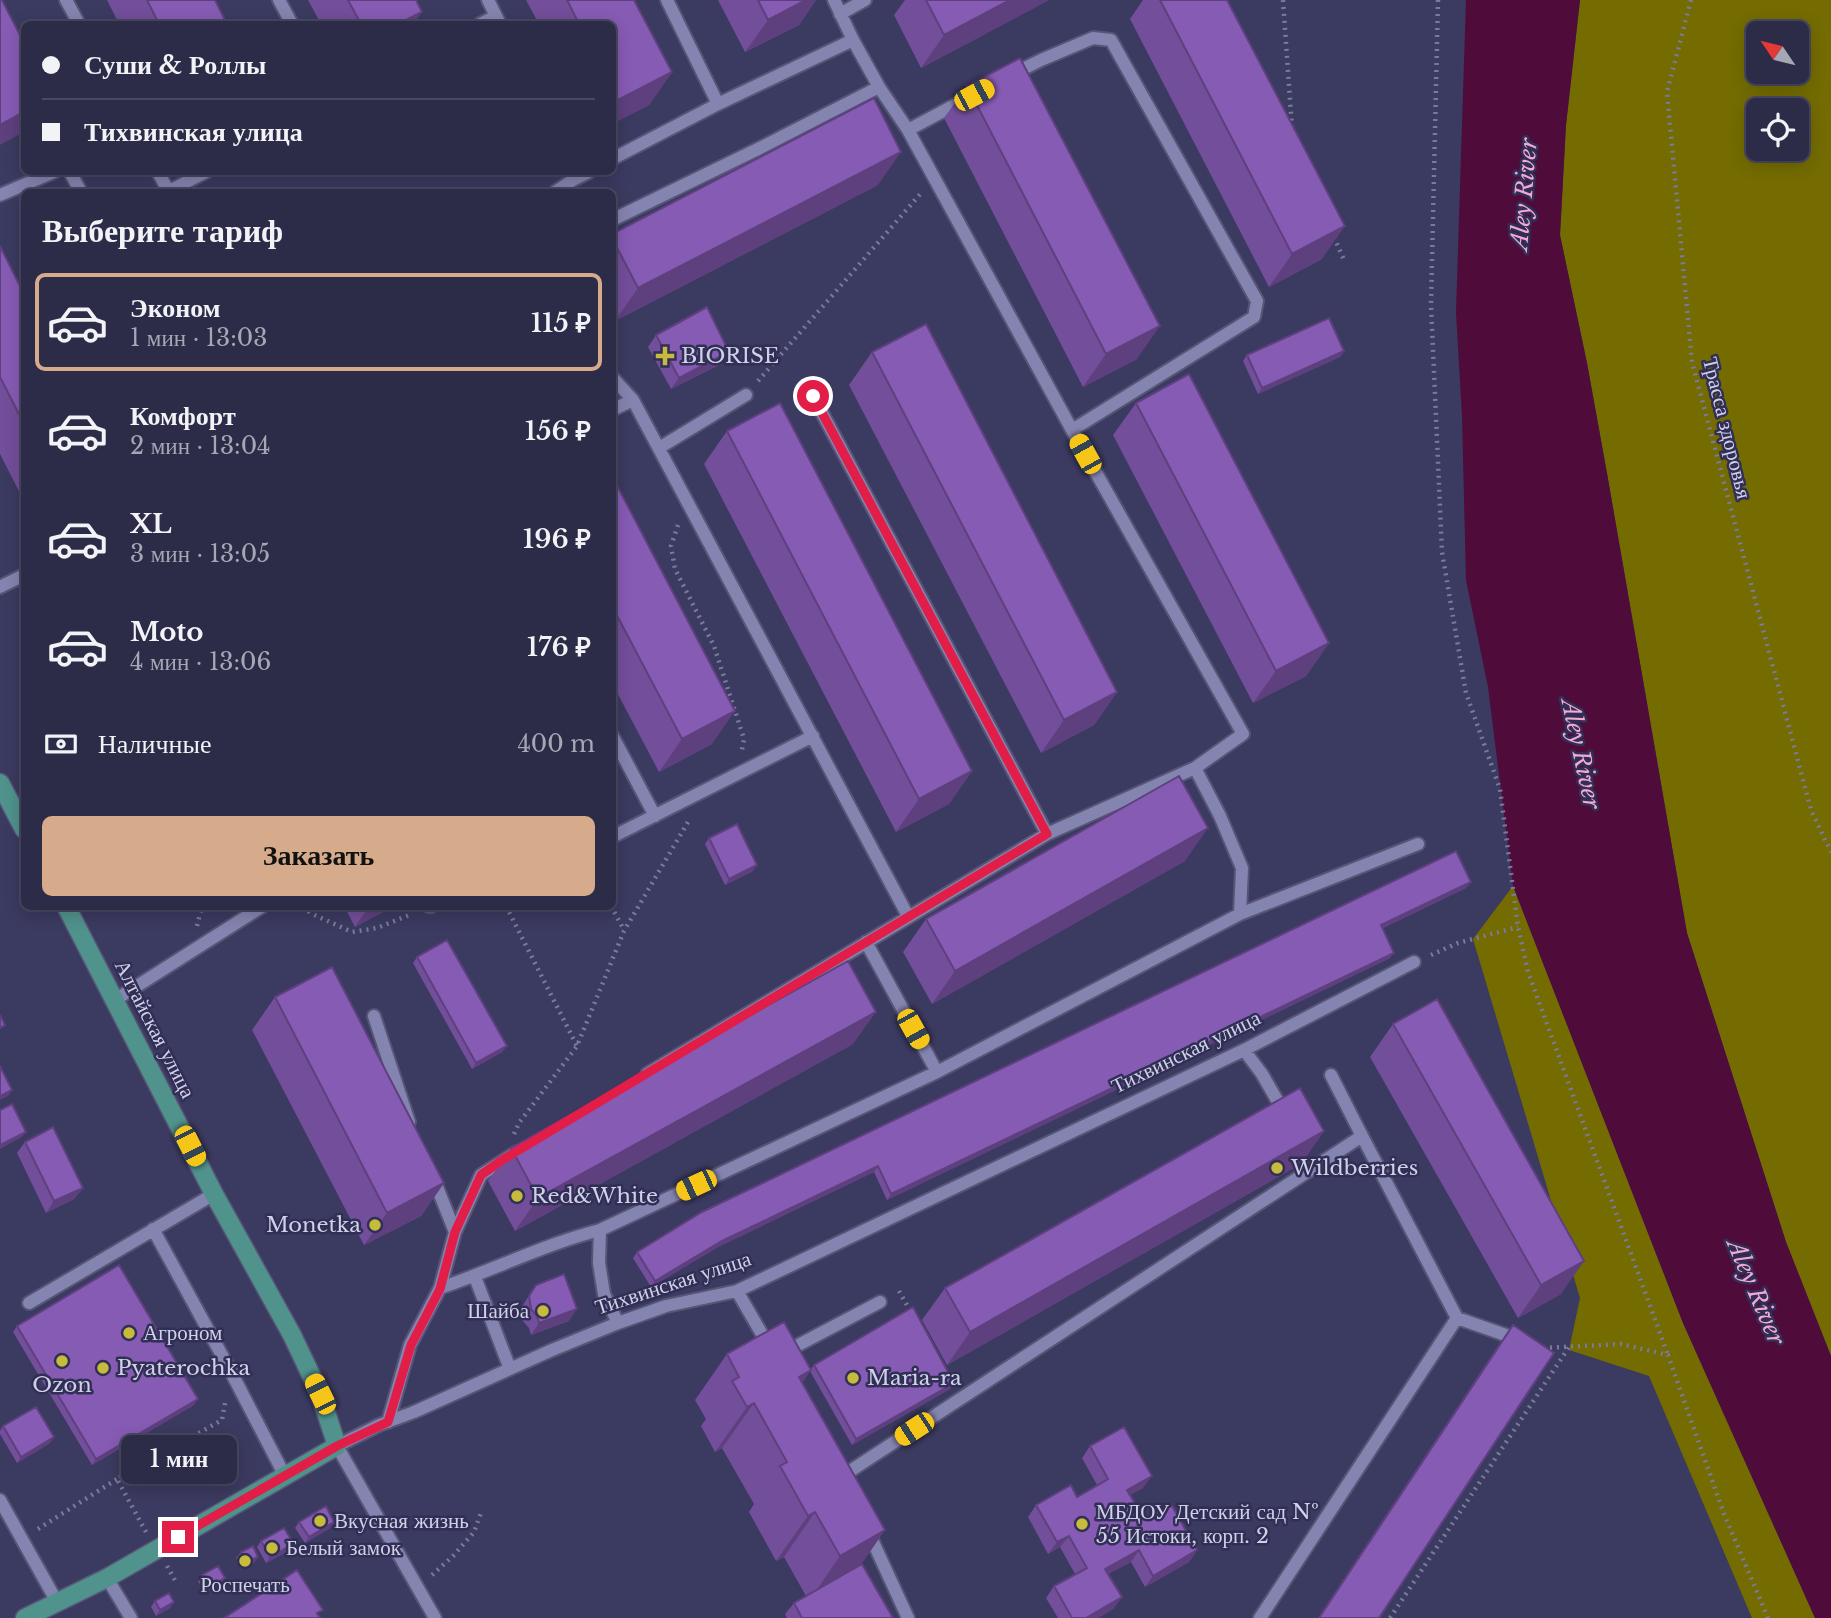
<!DOCTYPE html>
<html lang="ru">
<head>
<meta charset="utf-8">
<style>
  :root { --surface:#2c2c48; --page:#34344f; --text:#f1f3f6; --muted:#a6a7b4; --line:#484860; --accent:#d6ab8b }
  body { margin:0; font-family:"Libre Baskerville",serif; background:var(--page); color:var(--text); height:100vh; display:flex; flex-direction:column; font-size:26px; white-space:nowrap }
  * { box-sizing:border-box; margin:0 }
  p { font-size:23px; color:var(--muted) }
  .icon { flex:none; width:38px; height:38px; fill:none; stroke:currentColor; stroke-width:2; stroke-linecap:round; stroke-linejoin:round }
  .map { position:relative; flex:1; overflow:hidden }
  .details { position:absolute; left:21px; top:189px; width:595px; height:721px; display:flex; flex-direction:column; background:var(--surface); border-radius:10px; box-shadow:0 4px 18px #0003,0 0 0 2px var(--line) }
  .details>* { flex:none }
  .guide { position:absolute; left:21px; top:21px; width:595px; height:154px; border-radius:10px; box-shadow:0 4px 18px #0003,0 0 0 2px var(--line); display:grid; align-content:center; height:154px; padding:0 21px; background:var(--surface) }
  .needle { width:46px; rotate:305deg }
  .controls { position:absolute; left:1746px; top:21px; display:grid; gap:14px }
  .controls a { display:grid; place-items:center; width:63px; height:63px; border-radius:10px; background:var(--surface); box-shadow:0 4px 18px #0003,0 0 0 2px var(--line); font-size:35px }
  .end { position:absolute; width:32px; height:32px; margin:-16px; border:9px solid #e11d48; background:#fff; box-shadow:0 0 0 4px #fff }
  .from { border-radius:50% }
  .bubble { position:absolute; height:49px; border-radius:10px; background:var(--surface); box-shadow:0 4px 18px #0003,0 0 0 2px var(--line); font-size:23px; font-weight:600; line-height:49px; text-align:center }
  .car { position:absolute; width:21px; height:42px; margin:-21px -10px; border-radius:9px; box-shadow:0 0 5px 2px #0007; background:linear-gradient(#f5c518 24%,#345 0 40%,#f5c518 0 76%,#345 0 86%,#f5c518 0) }
  .guide b { display:flex; align-items:center; gap:24px; height:66px; font-size:26px }
  .guide b+b { border-top:2px solid var(--line) }
  .guide i { width:18px; height:18px; background:var(--text) }
  ul { padding:0; list-style:none }
  li { display:flex; align-items:center; gap:21px; height:98px; margin:0 14px 10px; padding:0 7px; border:4px solid transparent; border-radius:10px }
  li div { flex:1 }
  li b { display:block; font-size:26px }
  li em { font-style:normal; font-weight:600 }
  li.selected { border-color:var(--accent) }
  li>.icon { width:63px; height:63px; stroke-width:1.5 }
  h2 { padding:0 21px; font-size:32px; line-height:84px }
  .pay { display:flex; align-items:center; gap:18px; height:77px; padding:0 21px; font-size:26px }
  .pay p { margin-inline-start:auto }
  .primary-button { display:flex; gap:14px; margin-top:auto; padding:14px 21px }
  .primary-button a { flex:1; height:80px; border-radius:10px; background:var(--accent); color:#111; font-size:28px; font-weight:600; line-height:80px; text-align:center }
  .map>svg:first-child { display:block }
  .forest { fill:#746c00; fill-rule:evenodd }
  .water { fill:#4f0b3a }
  .lines { fill:none; stroke-linecap:round; stroke-linejoin:round }
  .minor-casing { stroke:#575576; stroke-width:16 }
  .major-casing { stroke:#575576; stroke-width:21 }
  .path { stroke:#7a7a9a; stroke-width:4.5; stroke-dasharray:2 5; stroke-linecap:butt }
  .minor { stroke:#8484b0; stroke-width:12 }
  .major { stroke:#50928c; stroke-width:18 }
  .wall { fill:#734e9b }
  .shaded-wall { fill:#5e407e }
  .building { fill:#865bb4; stroke:#5e407e; stroke-width:2 }
  .route { stroke:#e11d48; stroke-width:9 }
  .poi-dot { fill:#c6bb3c; stroke:#312f55; stroke-width:2.5 }
  .labels { text-anchor:middle; dominant-baseline:central; stroke-width:5; stroke-linejoin:round; paint-order:stroke }
  .poi-label { font-size:21px; fill:#d0d1e9; stroke:#312f55; text-anchor:start }
  .street-label { font-size:21px; fill:#d0d1e9; stroke:#312f55 }
  .water-label { font-size:23px; font-style:italic; fill:#f3a9d3; stroke:#312f55 }
</style>
</head>
<body>
<div class="map">
<svg width="1831" height="1618" viewBox="0 0 1831 1618">
  <rect width="100%" height="100%" fill="#3b3a60"/>
  <path class="forest" d="M1580,0H1831V1356L1786,1242L1687,933L1608,479L1587,363L1560,235L1566,125ZM1759,33H1797V72H1759ZM1759,110H1797V149H1759Z
    M1513,886L1683,1323L1815,1618H1752L1649,1376L1569,1350L1580,1298L1473,939Z"/>
  <path class="water" d="M1466,0H1580L1566,125L1560,235L1587,363L1608,479L1687,933L1786,1242L1831,1356V1618H1815L1683,1323L1513,886L1488,687L1466,580L1462,416L1456,312Z"/>
  <g class="lines">
    <g class="minor-casing">
      <path id="minor" d="M66,0L79,24
        M279,0L292,24
        M488,0L500,24
        M667,0L718,104
        M834,0L853,40L879,87
        M840,14L865,0
        M480,24L496,16
        M1013,74L1041,60L1093,38L1111,40L1257,301L1254,317L1072,430
        M908,130L966,99
        M612,159L718,104L853,40
        M70,172L81,192
        M158,172L169,192
        M167,192L206,172
        M555,192L573,180L589,172
        M0,195L54,172
        M612,220L758,149L879,87L908,130L1072,430L1243,734L1195,768L1047,834L647,1074
        M612,377L633,400L612,410
        M813,396L1047,834
        M633,400L908,916
        M659,448L746,395
        M0,587L24,575
        M612,735L655,816
        M612,837L813,736
        M429,906H431
        M1240,914L1418,844
        M866,942L937,1072
        M115,1000L263,906
        M374,1016L409,1122
        M1244,1050L1262,1074L1285,1114
        M1331,1075L1362,1136
        M433,1177L455,1232
        M153,1229L230,1370L285,1476
        M600,1230L599,1263L604,1294L618,1323
        M475,1277L510,1369
        M440,1288C494,1270 545,1244 600,1230L937,1072L1240,914L1242,868L1220,816L1195,768
        M737,1291L770,1348
        M29,1303L214,1194
        M785,1352L880,1302
        M388,1422L410,1345L440,1288L455,1232L481,1175L517,1152
        M844,1475L1362,1136L1457,1318L1520,1340
        M0,1500L57,1602
        M868,1531L908,1618
        M107,1578L131,1618
        M435,1618L337,1446L379,1425L414,1412L552,1350L618,1323L666,1306L737,1291L1244,1050L1414,962
        M1260,1618L1457,1318"/>
    </g>
    <g class="major-casing">
      <path id="major" d="M0,783L24,829
        M25,1618L107,1578L337,1446L320,1394L292,1335L214,1194L66,906"/>
    </g>
    <path class="path" d="M1283,0L1292,128
      M1438,0L1431,304L1442,552L1466,693L1500,789L1518,927L1528,972L1668,1355
      M1691,0L1667,92L1692,362L1811,810L1831,852
      M1334,237L1344,260
      M758,381L922,192
      M678,525L671,546L675,569L714,646L744,739L742,750
      M304,906L310,913L352,932L377,928L412,914
      M506,906L577,1046
      M611,906L624,930
      M197,926L202,906
      M1431,955L1458,943L1518,927
      M514,1134L519,1123L577,1046L624,931L688,822
      M899,1291L912,1314
      M1543,1348L1621,1344L1668,1355L1724,1514L1768,1618
      M38,1529L117,1479
      M146,1532L117,1479L222,1420L225,1403
      M167,1566L177,1584
      M432,1575L453,1556L474,1532L482,1510
      M1390,1618L1569,1347"/>
    <use href="#minor" class="minor"/>
    <use href="#major" class="major"/>
  </g>
  <path class="wall" d="M107,0H215L227,24H119Z
    M308,0H416L422,12L413,24H321Z
    M526,0H634L672,72L649,105L612,124V24H539Z
    M718,0H816L799,25L745,52Z
    M905,0H1049L921,68L894,15Z
    M1143,0H1227L1322,259L1269,287L1130,19Z
    M967,86L1137,359L1083,387L944,118Z
    M878,185L615,321L612,316V234Z
    M0,246L24,294V501L0,454Z
    M656,335L721,364L671,389L648,347Z
    M1344,351L1340,357L1258,394L1243,361L1247,355Z
    M872,352L1117,692L1094,725L1041,753L849,385Z
    M1136,403L1329,643L1306,676L1253,703L1113,435Z
    M727,431L972,771L949,804L896,832L704,464Z
    M612,476L712,744L659,772L612,683Z
    M709,838L753,871L725,885L705,844Z
    M1185,861L932,1004L903,952L926,919Z
    M1471,882L1466,888L1383,928L1390,958L887,1200L874,1172L718,1247L651,1287L633,1258L637,1252Z
    M344,906H394L355,927Z
    M417,957L507,1046L502,1052L472,1069L413,963Z
    M275,997L444,1183L421,1216L364,1245L252,1030Z
    M1393,1024L1561,1294L1518,1318L1370,1057Z
    M853,1044L515,1231L488,1181L511,1148Z
    M1324,1131L1301,1164L947,1365L922,1320L945,1288Z
    M25,1142L83,1188L74,1199L46,1213L17,1153Z
    M536,1285L569,1321L531,1335L529,1328L522,1320L521,1308Z
    M1513,1325L1379,1618H1318L1490,1358Z
    M17,1326L194,1405L92,1465L13,1332Z
    M727,1354L811,1369L814,1365L950,1389L852,1445L810,1371L802,1383L862,1564L893,1618H787L785,1614L794,1603L806,1596L784,1557L776,1561L749,1512L754,1504L722,1448L715,1452L701,1426L706,1419L695,1400Z
    M3,1426L50,1443L17,1463L0,1434V1431Z
    M1090,1446L1143,1488L1130,1495L1144,1519L1197,1550L1189,1562L1145,1587L1131,1562L1108,1574L1122,1597L1113,1609L1098,1618H1058L1046,1598L1054,1586L1075,1574L1060,1547L1048,1554L1028,1517L1036,1505L1077,1497L1097,1485L1082,1458Z
    M299,1522L330,1528L305,1543L295,1528Z
    M261,1541L294,1544L290,1550L266,1563L257,1547Z
    M241,1552L254,1563L242,1568L236,1558Z
    M202,1575L221,1584L205,1593L198,1581Z
    M155,1601L170,1608L156,1616L151,1607Z"/>
  <path class="shaded-wall" d="M806,0H816L799,25L745,52L768,20Z
    M1010,0H1049L921,68L944,35Z
    M422,12L413,24H398Z
    M672,72L649,105L612,124V108L618,100Z
    M24,112V132L0,145V125Z
    M901,152L878,185L615,321L638,288Z
    M1345,226L1322,259L1269,287L1292,254Z
    M1160,326L1137,359L1083,387L1106,354Z
    M1344,351L1340,357L1258,394L1262,388Z
    M729,352L721,364L671,389L679,378Z
    M1329,643L1306,676L1253,703L1276,671Z
    M1117,692L1094,725L1041,753L1064,720Z
    M735,711L712,744L659,772L682,739Z
    M972,771L949,804L896,832L919,799Z
    M1208,828L1185,861L932,1004L955,971Z
    M757,865L753,871L725,885L729,879Z
    M1471,882L1466,888L1377,931L1381,925Z
    M369,906H394L355,927Z
    M1394,953L1390,958L887,1200L891,1194Z
    M876,1012L853,1044L515,1231L538,1198Z
    M507,1046L502,1052L472,1069L476,1063Z
    M12,1090L8,1096L0,1100V1096Z
    M1324,1131L1301,1164L947,1365L970,1332Z
    M26,1132L22,1137L0,1149V1145Z
    M878,1166L874,1172L718,1247L651,1287L655,1281L722,1241Z
    M444,1183L421,1216L364,1245L387,1213Z
    M83,1188L74,1199L46,1213L54,1201Z
    M1584,1261L1561,1294L1518,1318L1541,1285Z
    M577,1309L569,1321L531,1335L539,1323Z
    M811,1370L779,1415L799,1377Z
    M954,1383L950,1389L852,1445L856,1439Z
    M198,1399L194,1405L92,1465L96,1459Z
    M754,1403L722,1448L715,1452L747,1407Z
    M54,1437L50,1443L17,1463L21,1457Z
    M1152,1476L1143,1488L1119,1501L1127,1490Z
    M815,1512L784,1557L776,1561L808,1516Z
    M334,1522L330,1528L305,1543L309,1537Z
    M885,1530L854,1575L809,1601L840,1556Z
    M1069,1536L1060,1547L1048,1554L1057,1542Z
    M294,1544L290,1550L266,1563L270,1557Z
    M1139,1550L1131,1562L1097,1580L1105,1569Z
    M1197,1550L1189,1562L1145,1587L1153,1576Z
    M258,1557L254,1563L242,1568L246,1562Z
    M225,1578L221,1584L205,1593L209,1587Z
    M1122,1597L1113,1609L1098,1618H1086Z
    M174,1602L170,1608L156,1616L160,1610Z"/>
  <path class="building" d="M0,0H2L24,43V112L0,125Z
    M147,0H215L227,24H159Z
    M348,0H416L422,12L398,24H361Z
    M567,0H634L672,72L618,100L612,88V24H579Z
    M758,0H806L768,20Z
    M926,0H1010L944,35Z
    M1160,0H1227L1345,226L1292,254Z
    M1020,58L1160,326L1106,354L967,86Z
    M874,98L901,152L638,288L612,238V234Z
    M0,246L24,294V424L0,377Z
    M707,307L729,352L679,378L656,335Z
    M1329,318L1344,351L1262,388L1247,355Z
    M926,324L1117,692L1064,720L872,352Z
    M1189,374L1329,643L1276,671L1136,403Z
    M780,403L972,771L919,799L727,431Z
    M612,476L735,711L682,739L612,606Z
    M1179,776L1208,828L955,971L926,919Z
    M737,824L757,865L729,879L709,838Z
    M1456,851L1471,882L1381,925L1394,953L891,1194L878,1166L722,1241L655,1281L637,1252L702,1212Z
    M447,940L507,1046L476,1063L417,957Z
    M848,961L876,1012L538,1198L511,1148Z
    M332,967L444,1183L387,1213L275,997Z
    M1437,999L1584,1261L1541,1285L1393,1024Z
    M0,1015L5,1025L0,1028Z
    M0,1066L12,1090L0,1096Z
    M1300,1088L1324,1131L970,1332L945,1288Z
    M12,1104L26,1132L0,1145V1110Z
    M53,1127L83,1188L54,1201L25,1142Z
    M119,1265L198,1399L96,1459L17,1326Z
    M564,1274L577,1309L539,1323L537,1316L531,1309L529,1296L536,1285Z
    M913,1307L954,1383L856,1439L814,1365Z
    M784,1322L811,1370L799,1377L885,1530L840,1556L815,1512L808,1516L780,1466L787,1462L754,1403L747,1407L732,1381L739,1377L727,1354Z
    M1513,1325L1554,1353L1379,1618H1319Z
    M36,1407L54,1437L21,1457L3,1426Z
    M1124,1427L1152,1476L1127,1490L1144,1519L1171,1504L1197,1550L1153,1576L1139,1550L1105,1569L1122,1597L1086,1618H1072L1054,1586L1087,1568L1069,1536L1057,1542L1036,1505L1071,1485L1077,1497L1108,1479L1090,1446Z
    M326,1506L334,1522L309,1537L299,1522Z
    M284,1528L294,1544L270,1557L261,1541Z
    M253,1546L258,1557L246,1562L241,1552Z
    M862,1564L893,1618H802L794,1603Z
    M218,1566L225,1578L209,1587L202,1575Z
    M297,1570L323,1610L317,1613L320,1618H224Z
    M169,1593L174,1602L160,1610L155,1601Z"/>
  <g class="lines">
    <path class="route" d="M178,1537L337,1446L388,1422L411,1345L440,1289L455,1232L481,1175L502,1160L1047,834L813,396"/>
  </g>
  <g class="poi-dot">
    <path d="M661.5 345.5h7v7h7v7h-7v7h-7v-7h-7v-7h7z"/>
    <circle cx="1277" cy="1168" r="7"/>
    <circle cx="517" cy="1196" r="7"/>
    <circle cx="375" cy="1225" r="7"/>
    <circle cx="543" cy="1311" r="7"/>
    <circle cx="129" cy="1333" r="7"/>
    <circle cx="62" cy="1361" r="7"/>
    <circle cx="103" cy="1368" r="7"/>
    <circle cx="853" cy="1378" r="7"/>
    <circle cx="320" cy="1521" r="7"/>
    <circle cx="1082" cy="1524" r="7"/>
    <circle cx="272" cy="1548" r="7"/>
    <circle cx="245" cy="1561" r="7"/>
  </g>
  <g class="labels">
    <g class="poi-label">
      <text x="681" y="356">BIORISE</text>
      <text x="1291" y="1168">Wildberries</text>
      <text x="531" y="1196">Red&amp;White</text>
      <text x="361" y="1225" text-anchor="end">Monetka</text>
      <text x="529" y="1311" text-anchor="end">Шайба</text>
      <text x="143" y="1333">Агроном</text>
      <text x="117" y="1368">Pyaterochka</text>
      <text x="867" y="1378">Maria-ra</text>
      <text x="62" y="1385" text-anchor="middle">Ozon</text>
      <text x="1096" y="1512">МБДОУ Детский сад №<tspan x="1096" dy="24">55 Истоки, корп. 2</tspan></text>
      <text x="334" y="1521">Вкусная жизнь</text>
      <text x="286" y="1548">Белый замок</text>
      <text x="245" y="1585" text-anchor="middle">Роспечать</text>
    </g>
    <g class="street-label">
      <text transform="translate(1727 428) rotate(76)">Трасса здоровья</text>
      <text transform="translate(155 1029) rotate(63)">Алтайская улица</text>
      <text transform="translate(1186 1052) rotate(-26)">Тихвинская улица</text>
      <text transform="translate(673 1283) rotate(-18)">Тихвинская улица</text>
    </g>
    <g class="water-label">
      <text transform="translate(1524 194) rotate(-85)">Aley River</text>
      <text transform="translate(1581 754) rotate(78)">Aley River</text>
      <text transform="translate(1756 1292) rotate(67)">Aley River</text>
    </g>
  </g>
</svg>
<div class="controls">
<a><svg class="needle" viewBox="-14 -14 28 28"><path d="M0-13l5 13h-10z" fill="#e53935"/><path d="M0 13l5-13h-10z" fill="#a6a7b4"/></svg></a>
<a><svg class="icon" aria-label="locate" viewBox="0 0 24 24"><circle cx="12" cy="12" r="6"/><path d="M12 2v4M12 18v4M2 12h4M18 12h4"/></svg></a>
</div>
<i class="end from" style="left:813px;top:396px"></i>
<i class="end" style="left:178px;top:1537px"></i>
<div class="bubble" style="left:121px;top:1435px;width:116px">1 мин</div>
<i class="car" style="left:974px;top:95px;rotate:62deg"></i>
<i class="car" style="left:1085px;top:454px;rotate:331deg"></i>
<i class="car" style="left:913px;top:1029px;rotate:151deg"></i>
<i class="car" style="left:190px;top:1146px;rotate:153deg"></i>
<i class="car" style="left:696px;top:1185px;rotate:245deg"></i>
<i class="car" style="left:320px;top:1394px;rotate:334deg"></i>
<i class="car" style="left:914px;top:1429px;rotate:237deg"></i>
<div class="guide">
<b><i class="from"></i>Суши &amp; Роллы</b>
<b><i></i>Тихвинская улица</b>
</div>
<section class="details">
<h2>Выберите тариф</h2>
<ul>
<li class="selected"><svg class="icon" aria-label="car" viewBox="0 0 24 24"><path d="M5 17H2v-5l4-1 3-4h7l3 4 3 1v5h-3M9 17h6M6 11h13"/><circle cx="7" cy="17" r="2"/><circle cx="17" cy="17" r="2"/></svg><div><b>Эконом</b><p>1 мин · 13:03</p></div><em>115 ₽</em></li>
<li><svg class="icon" aria-label="car" viewBox="0 0 24 24"><path d="M5 17H2v-5l4-1 3-4h7l3 4 3 1v5h-3M9 17h6M6 11h13"/><circle cx="7" cy="17" r="2"/><circle cx="17" cy="17" r="2"/></svg><div><b>Комфорт</b><p>2 мин · 13:04</p></div><em>156 ₽</em></li>
<li><svg class="icon" aria-label="car" viewBox="0 0 24 24"><path d="M5 17H2v-5l4-1 3-4h7l3 4 3 1v5h-3M9 17h6M6 11h13"/><circle cx="7" cy="17" r="2"/><circle cx="17" cy="17" r="2"/></svg><div><b>XL</b><p>3 мин · 13:05</p></div><em>196 ₽</em></li>
<li><svg class="icon" aria-label="car" viewBox="0 0 24 24"><path d="M5 17H2v-5l4-1 3-4h7l3 4 3 1v5h-3M9 17h6M6 11h13"/><circle cx="7" cy="17" r="2"/><circle cx="17" cy="17" r="2"/></svg><div><b>Moto</b><p>4 мин · 13:06</p></div><em>176 ₽</em></li>
</ul>
<div class="pay"><svg class="icon" aria-label="cash" viewBox="0 0 24 24"><path d="M3 7h18v10H3z"/><circle cx="12" cy="12" r="2"/></svg>Наличные<p>400 m</p></div>
<div class="primary-button"><a>Заказать</a></div>
</section>
</div>
</body>
</html>
